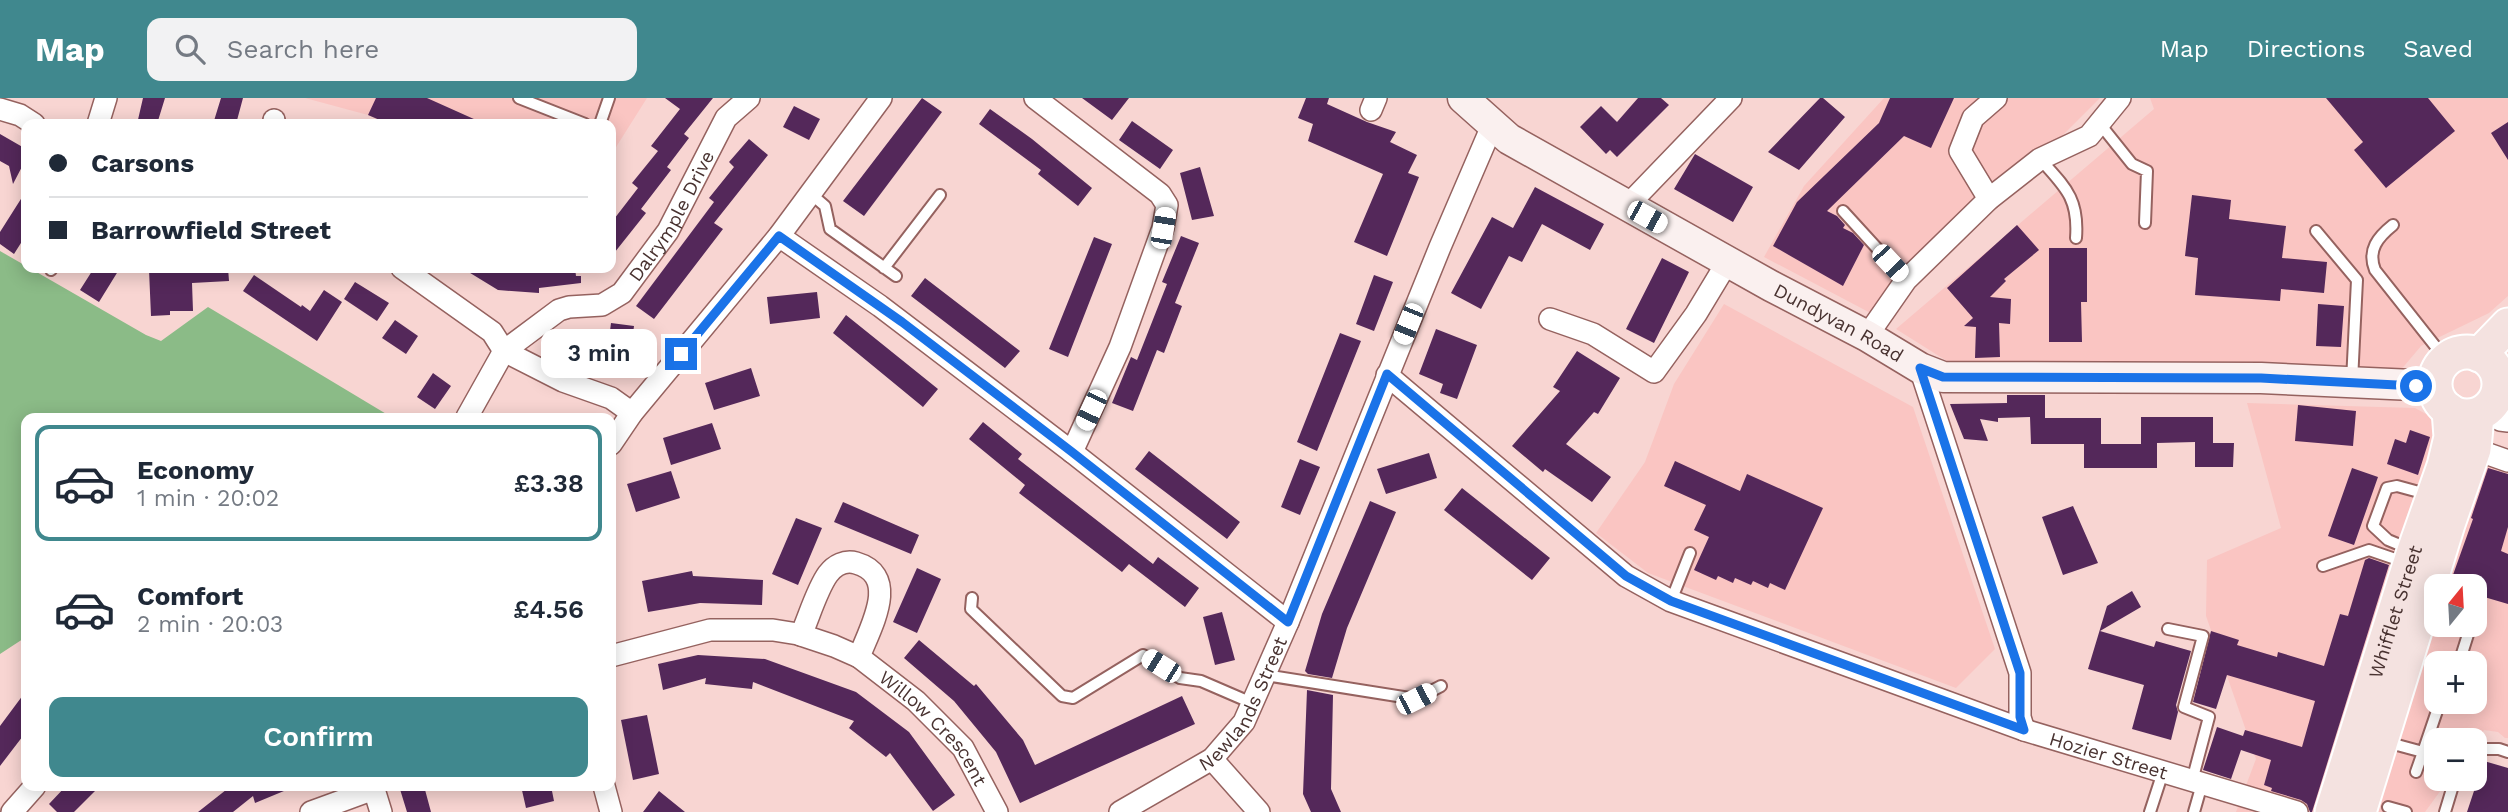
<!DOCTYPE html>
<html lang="en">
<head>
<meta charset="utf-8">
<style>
  :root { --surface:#fff; --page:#f2f2f3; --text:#1f2937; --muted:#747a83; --line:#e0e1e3; --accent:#40888e }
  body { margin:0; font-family:"Work Sans",sans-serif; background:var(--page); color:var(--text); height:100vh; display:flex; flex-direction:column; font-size:26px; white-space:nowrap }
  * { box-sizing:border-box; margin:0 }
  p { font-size:23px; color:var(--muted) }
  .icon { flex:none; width:38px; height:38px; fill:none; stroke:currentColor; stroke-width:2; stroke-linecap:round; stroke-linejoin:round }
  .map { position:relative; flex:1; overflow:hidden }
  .details { position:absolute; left:21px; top:315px; width:595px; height:378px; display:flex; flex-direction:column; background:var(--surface); border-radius:14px; box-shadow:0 4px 18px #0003 }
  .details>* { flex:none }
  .hud { position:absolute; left:21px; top:21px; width:595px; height:154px; border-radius:14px; box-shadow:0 4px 18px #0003; display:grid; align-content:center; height:154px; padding:0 28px; background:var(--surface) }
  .needle { width:46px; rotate:18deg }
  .buttons { position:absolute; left:2424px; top:476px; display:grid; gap:14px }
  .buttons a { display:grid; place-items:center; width:63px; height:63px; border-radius:14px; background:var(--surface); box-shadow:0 4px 18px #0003; font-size:35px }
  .end { position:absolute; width:32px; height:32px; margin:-16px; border:9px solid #1a73e8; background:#fff; box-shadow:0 0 0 4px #fff }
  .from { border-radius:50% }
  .bubble { position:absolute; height:49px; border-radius:14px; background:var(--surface); box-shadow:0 4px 18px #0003; font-size:23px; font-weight:600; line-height:49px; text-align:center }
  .car { position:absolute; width:21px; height:42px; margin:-21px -10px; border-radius:9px; box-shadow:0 0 5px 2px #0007; background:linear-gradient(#fff 24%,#345 0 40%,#fff 0 76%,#345 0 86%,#fff 0) }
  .hud b { display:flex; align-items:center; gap:24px; height:66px; font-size:26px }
  .hud b+b { border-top:2px solid var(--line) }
  .hud i { width:18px; height:18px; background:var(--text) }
  ul { padding:12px 0 0; list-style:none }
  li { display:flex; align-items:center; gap:21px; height:116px; margin:0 14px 10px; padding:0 14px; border:4px solid transparent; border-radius:14px }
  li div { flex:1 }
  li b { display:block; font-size:26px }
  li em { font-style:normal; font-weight:600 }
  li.selected { border-color:var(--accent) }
  li>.icon { width:63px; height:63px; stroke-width:1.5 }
  .button { display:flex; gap:14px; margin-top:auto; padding:14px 28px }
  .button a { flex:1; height:80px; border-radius:14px; background:var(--accent); color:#fff; font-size:28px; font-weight:600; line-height:80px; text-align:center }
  header { display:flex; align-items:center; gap:42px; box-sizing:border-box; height:98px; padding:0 35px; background:var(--accent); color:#fff }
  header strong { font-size:33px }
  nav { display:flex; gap:38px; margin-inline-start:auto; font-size:24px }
  .search { width:490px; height:63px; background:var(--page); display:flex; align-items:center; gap:18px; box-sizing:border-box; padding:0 24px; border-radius:14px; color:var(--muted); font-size:26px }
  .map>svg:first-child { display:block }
  .built { fill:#fac5c2; fill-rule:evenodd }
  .green { fill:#8bbb87 }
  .building { fill:#54285a }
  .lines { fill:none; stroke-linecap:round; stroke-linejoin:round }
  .service-casing { stroke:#95625f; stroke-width:14 }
  .minor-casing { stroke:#95625f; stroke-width:24 }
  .secondary-casing { stroke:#95625f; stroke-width:33 }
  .primary-casing { stroke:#fff; stroke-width:37 }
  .service { stroke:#fff; stroke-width:10 }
  .minor { stroke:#fff; stroke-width:21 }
  .secondary { stroke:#faf0ef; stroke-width:30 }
  .primary { stroke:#f4e2e0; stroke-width:33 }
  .route { stroke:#1a73e8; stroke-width:9 }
  .labels { text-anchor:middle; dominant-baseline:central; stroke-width:7; stroke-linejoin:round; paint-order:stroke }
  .street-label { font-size:19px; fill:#483230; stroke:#fde5e3 }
</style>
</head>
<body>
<header>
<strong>Map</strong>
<div class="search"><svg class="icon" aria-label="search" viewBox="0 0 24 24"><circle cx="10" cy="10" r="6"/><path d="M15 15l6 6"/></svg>Search here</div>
<nav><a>Map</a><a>Directions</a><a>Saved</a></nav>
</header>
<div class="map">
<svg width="2508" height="714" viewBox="0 0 2508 714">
  <rect width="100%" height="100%" fill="#f8d5d2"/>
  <path class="built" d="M305,0H647L611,57V26H388L368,17Z
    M1884,0H2100L1880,220L1764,159L1804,88Z
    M2150,0H2508V198L2489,215L2421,248L2400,273L1958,270L1896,231L2154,11Z
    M1724,206L1913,309L1995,551L1956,590L1648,475L1596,435L1645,364L1674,286Z
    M2247,305L2415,310L2508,361V640H2505L2498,634L2484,632L2475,645L2474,642H2436V681H2449L2425,714H2236L2256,661L2206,518L2207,462L2281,430ZM2436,488H2474V527H2436ZM2436,565H2474V604H2436Z"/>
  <path class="green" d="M0,153L146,237L161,243L208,209L393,320H26V539L0,556Z"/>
  <path class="building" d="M143,0H165L157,26H137Z
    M221,0H243L236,26H213Z
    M376,0H427L485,26H389L368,17Z
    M665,0H713L684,36L689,40L667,69L671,72L641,111L646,115L611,159V125L638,90L632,85L658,53L651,48L680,11Z
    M922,0L942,14L864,118L843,103Z
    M1082,0H1129L1112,22Z
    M1306,0H1329L1327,6L1367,24L1396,34L1390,44L1417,57L1408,75L1419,79L1387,158L1354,144L1383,76L1308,43L1313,26L1298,20Z
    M1638,0H1661L1669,7L1617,59L1610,52L1606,56L1580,29L1601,8L1617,24Z
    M1820,0H1823L1845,19L1799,72L1768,54Z
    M1890,0H1954L1931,50L1904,38L1827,113L1837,118L1845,127L1843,130L1853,135L1864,147L1843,188L1773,148L1797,104L1879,25Z
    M2326,0H2428L2455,33L2386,90L2354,52L2363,44Z
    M794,8L820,21L809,42L783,29Z
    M990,11L1032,41L1092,90L1078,108L1038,76L1041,72L979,26Z
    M1132,23L1173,52L1160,71L1119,42Z
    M2508,24V62L2491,35Z
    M0,36L26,51V61L13,86L9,68L0,63Z
    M749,41L768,57L714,125L723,131L654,221L636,208L714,104L709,100L734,69L729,64Z
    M1695,56L1753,89L1733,124L1674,91Z
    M1200,69L1214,118L1192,122L1180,75Z
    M1535,89L1604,126L1590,152L1542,126L1522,164L1509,158L1481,211L1451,195L1492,119L1513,130Z
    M26,93V137L14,156L0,146V134Z
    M2192,97L2231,102L2229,121L2286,128L2282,160L2327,164L2324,195L2281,191L2280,203L2195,197L2198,160L2185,158Z
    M2017,127L2039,152L2004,181L2006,183L1990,199L2011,201L2010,226L1999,225L2000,259L1975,260L1976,229L1964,228L1973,220L1947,190Z
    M1181,138L1199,145L1175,205L1182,208L1164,255L1157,252L1133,313L1112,305L1131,259L1137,262L1167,186L1162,184Z
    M1094,139L1112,146L1068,259L1049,251Z
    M2049,150H2087V204H2081L2082,244H2049Z
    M1662,160L1689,174L1654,245L1626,231Z
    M94,170H120L99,204L80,192Z
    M192,170H228L229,183L192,185L193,213H170V217L151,218L149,172Z
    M462,170L546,175V170H575L576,178H581V185L539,190V195L498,192Z
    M254,177L301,209L302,207L310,213L324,192L342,204L317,243L243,193Z
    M1374,177L1393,184L1374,233L1356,226Z
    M925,180L1020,253L1005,270L911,198Z
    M355,184L389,205L377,223L344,201Z
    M817,194L820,220L770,226L767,199Z
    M2318,206L2344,208L2341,249L2316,248Z
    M846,217L938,291L923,309L833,235Z
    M395,222L418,238L406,256L382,240Z
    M611,225L634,228L630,259L607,256Z
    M1436,231L1477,247L1457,301L1440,295L1443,286L1419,276Z
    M1340,235L1361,243L1317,353L1297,344Z
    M1577,253L1620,280L1598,316L1594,314L1566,346L1611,379L1592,404L1545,371L1543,374L1512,348L1560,293L1553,289Z
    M751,270L760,298L714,312L705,285Z
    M433,275L451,288L435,311L417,299Z
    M2007,297H2045V320H2101V346H2141V319H2213V345H2234L2233,369H2195V344L2157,345V370H2084V346H2031L2030,319L1998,320V324L1980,321L1988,343L1964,341L1950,306L2007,305Z
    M2298,307L2356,313L2353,348L2295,343Z
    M983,324L1022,356L1018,361L1153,466L1158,459L1199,490L1185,509L1129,466L1122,474L1019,395L1025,387L969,341Z
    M712,325L721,351L671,367L663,340Z
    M2410,332L2430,339L2418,377L2387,366L2395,341L2406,345Z
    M1149,353L1240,424L1227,441L1135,371Z
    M1429,355L1437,380L1386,396L1377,371Z
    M1300,361L1320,369L1300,417L1281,409Z
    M1675,363L1740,393L1747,376L1823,410L1785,492L1770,485L1768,490L1753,483L1751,487L1735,480L1733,485L1718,478L1716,482L1694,472L1709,439L1694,432L1706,407L1664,388Z
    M2352,370L2378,379L2354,447L2328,438Z
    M2488,370L2508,376V429L2501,453L2508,456V506L2474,496V488H2449L2473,421L2471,420Z
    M671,373L680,400L636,414L627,386Z
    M1462,390L1550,460L1532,482L1444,412Z
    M1370,403L1396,414L1347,530L1332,580L1308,576L1305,573L1322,516Z
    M843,404L919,437L911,456L834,424Z
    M2073,408L2098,465L2063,477L2042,419Z
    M796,420L822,430L798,487L772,476Z
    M2369,460L2389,467L2312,714H2310L2307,706L2301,702L2271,693L2272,690L2264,687L2271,662L2241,652L2231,681L2203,672L2217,629L2243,638L2245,632L2302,649L2315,603L2227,577L2216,611L2193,604L2211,533L2239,542L2237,547L2277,559L2278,554L2324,568L2340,516L2348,518L2365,462Z
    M917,470L941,481L917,535L893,524Z
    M692,473L693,478L763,482L762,507L700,505L648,514L642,483Z
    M2132,493L2141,509L2100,533L2154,549L2156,543L2191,553L2176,607L2178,614L2171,642L2132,631L2144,587L2088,571L2107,508Z
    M1222,514L1235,562L1215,567L1203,519Z
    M919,542L974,588L976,586L1023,642L1035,667L1182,598L1195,626L1020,705L996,654L954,603L904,560Z
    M698,557L765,561L856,594L909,634L955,697L933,713L890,655L886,659L849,630L854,623L753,584L752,591L705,586L706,580L663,592L658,566Z
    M1307,592L1333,597L1331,691L1341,714H1311L1303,696Z
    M26,593V634L0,668V628Z
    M647,617L659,676L633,682L621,622Z
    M2484,663L2508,670V714H2467Z
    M66,688H100L74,714H57L49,706Z
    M231,688H296L255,705L253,698L233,714H198Z
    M399,688H424L431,714H407Z
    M521,688H551L554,703L526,710Z
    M659,693L685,714H643Z"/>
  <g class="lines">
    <g class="service-casing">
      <path id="service" d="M519,0L585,26
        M600,26L609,0
        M2100,26L2132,66L2147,73L2145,125
        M2040,61C2065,89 2079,100 2076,140
        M811,96L825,108L830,131L896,178
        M1843,113L1906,182
        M2393,127C2378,139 2367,152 2375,172L2447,263
        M2316,133L2357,182L2352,283
        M884,170L940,97
        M51,172L52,170
        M2412,452L2388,442L2373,428L2387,390L2397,388L2430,397
        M2323,468L2369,452L2407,465
        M972,500L971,511L1062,598L1073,600L1143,557L1180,580L1201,583L1252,605
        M1671,503L1690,455
        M2168,531L2203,538L2184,609L2209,619L2192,683
        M2459,565L2471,527
        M1265,577L1416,601L1441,588
        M2386,644L2423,654L2440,604
        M2474,651H2499L2508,654
        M2416,674L2423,654
        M2388,709L2406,714
        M2150,714L2163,674
        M2194,714L2202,686
        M2445,714L2455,681"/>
    </g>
    <g class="minor-casing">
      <g id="minor">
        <path d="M1035,0L1160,96L1167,107L1163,130L1120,249L1072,354"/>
        <path d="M0,11L20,17L34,26"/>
        <path d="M1371,12L1376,0"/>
        <path d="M98,26L106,0"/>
        <path d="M274,26V22"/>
        <path d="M1989,101L1960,53L1973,20L1996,0"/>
        <path d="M1627,108L1731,0"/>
        <path d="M779,138L880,208L1072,354L1288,524"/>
        <path d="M402,170L492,234L504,253L563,283L611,300L632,315"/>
        <path d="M1550,221L1593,236L1654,274L1696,216L1728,163"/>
        <path d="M1867,238L1906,182L1989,101L2040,61L2089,38L2120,0"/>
        <path d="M1920,270L2020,575V619L2024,632"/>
        <path id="s1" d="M1387,277L1626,478L1671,503L2024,632L2297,714"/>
        <path d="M2486,313L2500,322L2508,323"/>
        <path id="s2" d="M467,319L504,253L559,212L569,209L602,207L622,195L668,133L726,20L749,0"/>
        <path d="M611,346L632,315L779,138L881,0"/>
        <path d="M2474,351L2508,363"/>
        <path d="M801,537C809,519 817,491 828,476C835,467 845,462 856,465C901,478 870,530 859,559"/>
        <path id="s3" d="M611,558L710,532H773L798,536L834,548L859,559L916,603L963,650L997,714"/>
        <path d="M1212,661L1259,714"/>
        <path d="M373,688L381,714"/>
        <path d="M604,688L611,714"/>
        <path d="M12,714L35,688"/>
        <path d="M311,714L374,691"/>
        <path id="s4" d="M1120,714L1212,661L1244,624L1288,524L1440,149L1492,28"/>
      </g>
    </g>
    <g class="secondary-casing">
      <g id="secondary">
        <path id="s5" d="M1463,0L1509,41L1771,188L1867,238L1920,270L1943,279L2261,280L2435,288"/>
      </g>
    </g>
    <g class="primary-casing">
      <g id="primary">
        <circle cx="2467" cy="286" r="32"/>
        <path d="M2479,257L2508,227"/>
        <path id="s6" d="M2332,714L2414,453L2444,368L2451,339L2449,312"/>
        <path d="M2359,714L2448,426L2474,351L2477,317"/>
      </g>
    </g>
    <use href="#service" class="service"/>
    <use href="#minor" class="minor"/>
    <use href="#secondary" class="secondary"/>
    <use href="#primary" class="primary"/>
  </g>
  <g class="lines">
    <path class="route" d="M681,256L779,138L902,224L1072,354L1288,524L1387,276L1626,478L1671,503L2024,632L2020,619V575L1920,270L1943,279L2261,280L2416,288"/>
  </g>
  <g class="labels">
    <g class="street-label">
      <text stroke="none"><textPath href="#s2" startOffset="303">Dalrymple Drive</textPath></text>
      <text stroke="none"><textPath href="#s5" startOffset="439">Dundyvan Road</textPath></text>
      <text stroke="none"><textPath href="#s6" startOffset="210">Whifflet Street</textPath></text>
      <text stroke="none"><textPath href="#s4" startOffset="170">Newlands Street</textPath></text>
      <text stroke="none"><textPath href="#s3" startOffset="360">Willow Crescent</textPath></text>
      <text stroke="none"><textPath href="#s1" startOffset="828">Hozier Street</textPath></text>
    </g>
  </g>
</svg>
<div class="buttons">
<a><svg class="needle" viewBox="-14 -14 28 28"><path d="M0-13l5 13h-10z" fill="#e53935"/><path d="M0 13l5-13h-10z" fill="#747a83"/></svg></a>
<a>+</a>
<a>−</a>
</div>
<i class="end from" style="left:2416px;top:288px"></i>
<i class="end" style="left:681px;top:256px"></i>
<div class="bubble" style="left:541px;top:231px;width:116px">3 min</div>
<i class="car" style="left:1647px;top:119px;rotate:119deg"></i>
<i class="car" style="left:1163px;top:130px;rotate:10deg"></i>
<i class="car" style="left:1890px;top:165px;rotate:137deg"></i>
<i class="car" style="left:1408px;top:226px;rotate:202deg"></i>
<i class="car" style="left:1091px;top:312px;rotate:205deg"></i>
<i class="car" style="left:1161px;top:568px;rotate:302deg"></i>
<i class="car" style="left:1416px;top:601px;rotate:63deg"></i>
<div class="hud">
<b><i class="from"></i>Carsons</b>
<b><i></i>Barrowfield Street</b>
</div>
<section class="details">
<ul>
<li class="selected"><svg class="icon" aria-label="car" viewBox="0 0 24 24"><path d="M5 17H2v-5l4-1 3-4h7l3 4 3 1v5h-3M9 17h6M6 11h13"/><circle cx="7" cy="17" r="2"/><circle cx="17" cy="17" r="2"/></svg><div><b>Economy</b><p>1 min · 20:02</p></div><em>£3.38</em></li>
<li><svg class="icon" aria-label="car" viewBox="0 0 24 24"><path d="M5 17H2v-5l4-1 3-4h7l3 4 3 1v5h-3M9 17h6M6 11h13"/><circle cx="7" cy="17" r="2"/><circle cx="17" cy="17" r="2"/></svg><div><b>Comfort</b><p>2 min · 20:03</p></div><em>£4.56</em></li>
</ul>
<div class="button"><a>Confirm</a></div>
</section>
</div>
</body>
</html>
